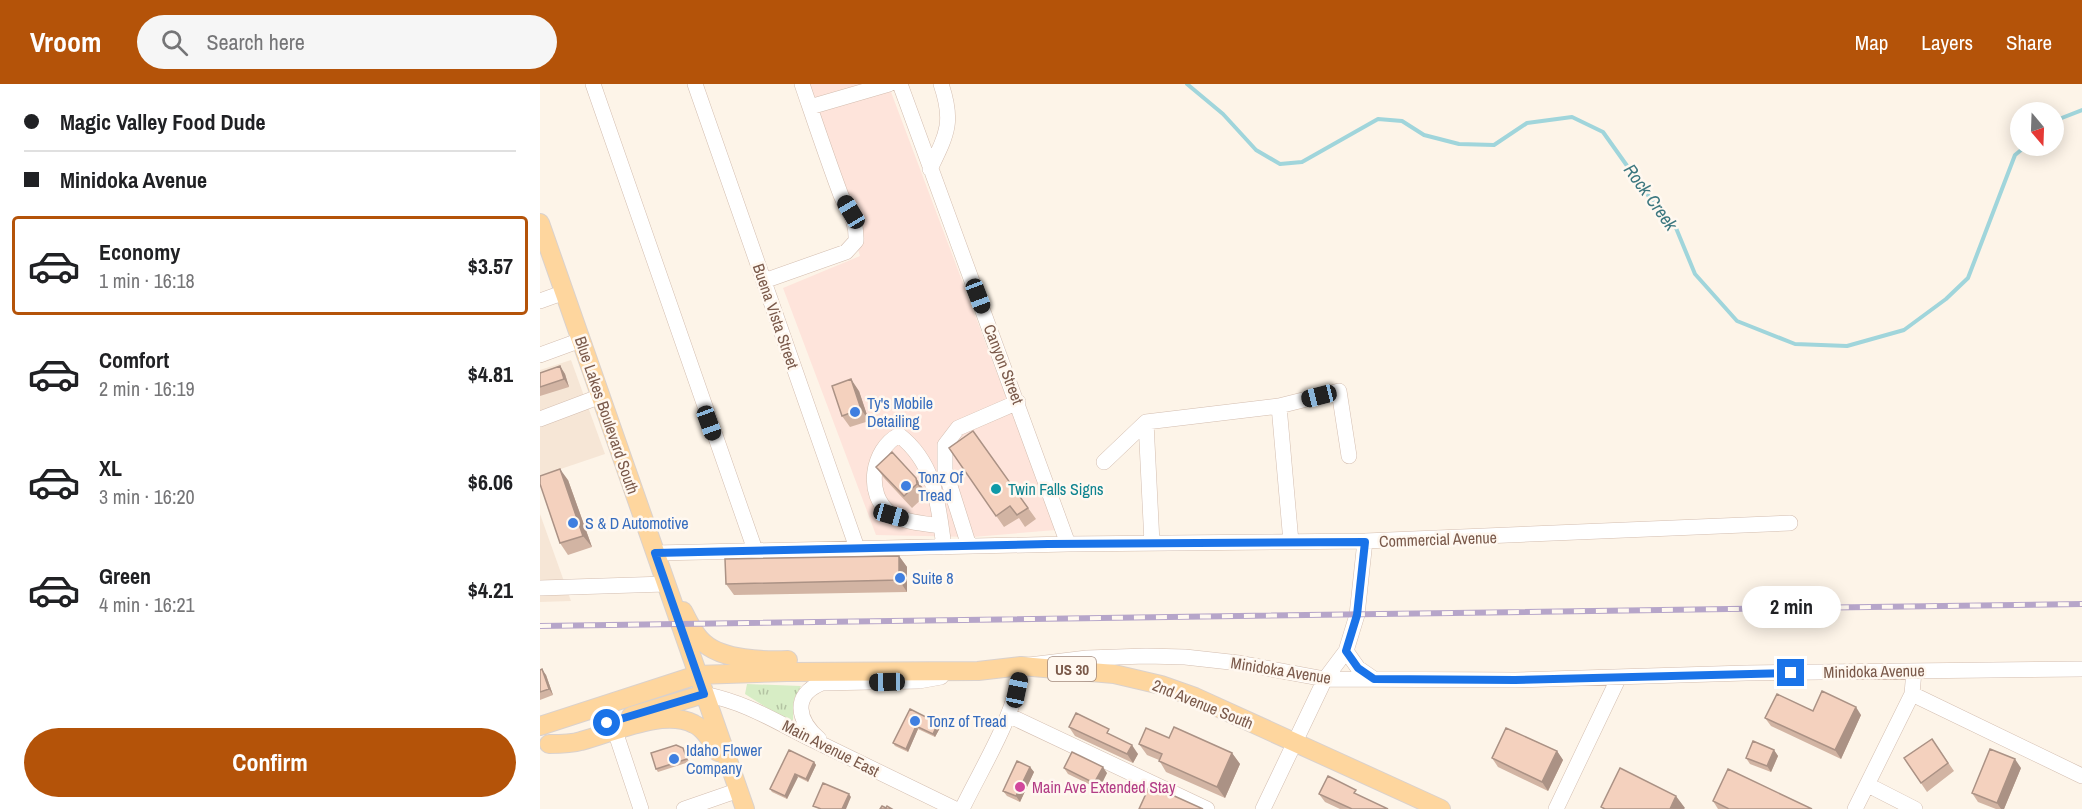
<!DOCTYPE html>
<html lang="en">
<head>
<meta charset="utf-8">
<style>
  :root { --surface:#fff; --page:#f6f6f6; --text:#202124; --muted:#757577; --line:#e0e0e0; --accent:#b45309 }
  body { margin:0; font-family:"Archivo Narrow",sans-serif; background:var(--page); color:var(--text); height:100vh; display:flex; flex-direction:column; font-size:22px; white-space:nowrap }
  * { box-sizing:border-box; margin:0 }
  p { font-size:20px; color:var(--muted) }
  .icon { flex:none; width:33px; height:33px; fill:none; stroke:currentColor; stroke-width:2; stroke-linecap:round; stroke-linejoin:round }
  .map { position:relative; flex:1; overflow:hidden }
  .panel { display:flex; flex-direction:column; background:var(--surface); width:540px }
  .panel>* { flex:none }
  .hud { display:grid; align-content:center; height:132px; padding:0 24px; background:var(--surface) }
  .needle { width:39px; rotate:161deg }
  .buttons { position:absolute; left:1470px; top:18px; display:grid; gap:12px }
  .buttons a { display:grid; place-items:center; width:54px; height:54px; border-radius:50%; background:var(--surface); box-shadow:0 3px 15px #0003; font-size:30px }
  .end { position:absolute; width:27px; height:27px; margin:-14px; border:8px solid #1a73e8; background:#fff; box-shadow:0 0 0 3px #fff }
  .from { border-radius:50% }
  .bubble { position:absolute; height:42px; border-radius:21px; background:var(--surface); box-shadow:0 3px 15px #0003; font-size:20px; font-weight:700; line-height:42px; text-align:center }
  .car { position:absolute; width:18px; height:36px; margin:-18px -9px; border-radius:8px; box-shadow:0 0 4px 2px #0007; background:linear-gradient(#222 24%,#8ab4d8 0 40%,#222 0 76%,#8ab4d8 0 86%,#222 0) }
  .hud b { display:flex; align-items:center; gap:21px; height:57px; font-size:22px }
  .hud b+b { border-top:2px solid var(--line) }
  .hud i { width:15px; height:15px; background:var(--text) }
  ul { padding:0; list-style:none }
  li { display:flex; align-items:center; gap:18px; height:99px; margin:0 12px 9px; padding:0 12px; border:3px solid transparent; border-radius:6px }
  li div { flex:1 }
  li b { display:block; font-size:22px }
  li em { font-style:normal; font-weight:700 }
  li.active { border-color:var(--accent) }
  li>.icon { width:54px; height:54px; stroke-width:1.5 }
  .primary-button { display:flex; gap:12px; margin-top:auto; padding:12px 24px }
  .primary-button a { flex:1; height:69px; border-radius:36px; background:var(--accent); color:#fff; font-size:24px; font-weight:700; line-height:69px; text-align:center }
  header { display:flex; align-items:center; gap:36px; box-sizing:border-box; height:84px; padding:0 30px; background:var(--accent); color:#fff }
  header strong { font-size:28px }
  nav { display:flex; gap:33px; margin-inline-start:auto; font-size:21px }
  .search { width:420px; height:54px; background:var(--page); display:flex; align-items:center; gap:15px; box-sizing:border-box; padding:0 21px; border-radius:33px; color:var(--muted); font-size:22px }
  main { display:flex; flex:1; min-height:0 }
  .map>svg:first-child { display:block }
  .residential { fill:#f6e6d6 }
  .commercial { fill:#fee4db }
  .grass { fill:url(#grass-tufts) }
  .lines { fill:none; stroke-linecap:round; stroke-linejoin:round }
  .stream { stroke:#a0d5db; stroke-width:4 }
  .minor-casing { stroke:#d3bdaf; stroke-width:16 }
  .major-casing { stroke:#dad1cc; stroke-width:20 }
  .minor { stroke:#fff; stroke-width:15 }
  .major { stroke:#fed69e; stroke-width:18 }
  .rail-casing { stroke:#b6a5c9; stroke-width:6 }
  .rail { stroke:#fff8f0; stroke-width:4; stroke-dasharray:11; stroke-linecap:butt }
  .wall { fill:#d2b4a3 }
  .shaded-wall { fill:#ab9285 }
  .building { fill:#f4d1be; stroke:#ab9285; stroke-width:1.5 }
  .route { stroke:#1a73e8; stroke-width:8 }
  .shop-dot { fill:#3f7fe0; stroke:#fff8f0; stroke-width:2 }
  .culture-dot { fill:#0f9aa8; stroke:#fff8f0; stroke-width:2 }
  .hotel-dot { fill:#d1479c; stroke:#fff8f0; stroke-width:2 }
  .labels { text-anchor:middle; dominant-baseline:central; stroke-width:5; stroke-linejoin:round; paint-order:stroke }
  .shield { fill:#fff8f0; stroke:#a2897c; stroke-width:1.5 }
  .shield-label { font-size:15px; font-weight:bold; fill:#7a594a }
  .street-label { font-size:16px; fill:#7a594a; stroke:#fff8f0 }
  .shop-label { font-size:16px; fill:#366cbe; stroke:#fff8f0; text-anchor:start }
  .culture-label { font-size:16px; fill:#0d838f; stroke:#fff8f0; text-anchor:start }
  .hotel-label { font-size:16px; fill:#b23c85; stroke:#fff8f0; text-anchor:start }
  .water-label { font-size:18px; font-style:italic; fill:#3c777f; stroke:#fff8f0 }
</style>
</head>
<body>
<header>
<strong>Vroom</strong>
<div class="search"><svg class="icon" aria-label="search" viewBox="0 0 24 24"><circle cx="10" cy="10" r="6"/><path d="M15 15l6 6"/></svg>Search here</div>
<nav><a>Map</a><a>Layers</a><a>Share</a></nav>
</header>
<main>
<section class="panel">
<div class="hud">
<b><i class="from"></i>Magic Valley Food Dude</b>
<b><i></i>Minidoka Avenue</b>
</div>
<ul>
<li class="active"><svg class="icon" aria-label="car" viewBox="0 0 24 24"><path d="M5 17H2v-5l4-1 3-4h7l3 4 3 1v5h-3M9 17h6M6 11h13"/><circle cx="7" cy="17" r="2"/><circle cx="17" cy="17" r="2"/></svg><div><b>Economy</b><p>1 min · 16:18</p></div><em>$3.57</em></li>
<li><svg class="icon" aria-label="car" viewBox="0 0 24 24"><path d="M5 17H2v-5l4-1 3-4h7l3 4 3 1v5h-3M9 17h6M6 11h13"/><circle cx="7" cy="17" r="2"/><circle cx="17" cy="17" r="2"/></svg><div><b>Comfort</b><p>2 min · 16:19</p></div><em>$4.81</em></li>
<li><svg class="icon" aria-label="car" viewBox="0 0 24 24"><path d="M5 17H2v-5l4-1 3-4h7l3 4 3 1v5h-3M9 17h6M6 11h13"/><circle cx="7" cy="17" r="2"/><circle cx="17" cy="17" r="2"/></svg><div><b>XL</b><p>3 min · 16:20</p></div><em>$6.06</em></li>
<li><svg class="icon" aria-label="car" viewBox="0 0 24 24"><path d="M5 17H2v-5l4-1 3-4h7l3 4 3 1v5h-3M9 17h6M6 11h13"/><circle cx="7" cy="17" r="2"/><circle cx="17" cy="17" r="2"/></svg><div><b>Green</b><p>4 min · 16:21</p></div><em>$4.21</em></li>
</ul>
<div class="primary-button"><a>Confirm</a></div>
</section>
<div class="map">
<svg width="1542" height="725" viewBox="0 0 1542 725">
  <defs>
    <pattern id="grass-tufts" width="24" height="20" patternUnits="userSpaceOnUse" patternTransform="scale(1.5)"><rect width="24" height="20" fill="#d7edc5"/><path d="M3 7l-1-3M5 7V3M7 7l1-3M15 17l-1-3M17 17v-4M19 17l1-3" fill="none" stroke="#b3c3a2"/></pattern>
  </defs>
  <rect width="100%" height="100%" fill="#fdf4e8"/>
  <path class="residential" d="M31,276L65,370L0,392V286Z
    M0,430L31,517L0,518Z"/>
  <path class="commercial" d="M267,0H348L516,446L433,453L336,451L243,204L320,172L302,109Z"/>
  <path class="grass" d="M207,600L261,602L254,615L253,636L249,638L205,610Z"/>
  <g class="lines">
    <path class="stream" d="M647,0L683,30L716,66L740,80L762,78L838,35L862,37L884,51L919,60L954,61L987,39L1032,33L1063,48L1110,114L1136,144L1155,190L1197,237L1255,260L1307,262L1364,246L1406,215L1428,194L1475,71L1486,62
      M1514,37L1542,26"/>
    <g class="minor-casing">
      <path id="minor" d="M53,0L215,466
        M155,0L317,464
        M360,0L528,460
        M270,23L349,0
        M390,85C407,50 414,38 401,0
        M224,197L306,168L316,157C317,132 306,127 299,106C286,71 274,35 262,0
        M0,217L25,208
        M0,271L41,256
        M0,335L61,312
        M564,378L606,338
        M401,442C387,440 362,438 351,430C324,411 332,365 359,351C396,380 398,420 404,463
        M751,458L739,322L799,307L809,372
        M612,459L606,338L739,322
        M429,462L405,386V361L418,344L478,318
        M115,469L528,460L825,457L1250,439
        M0,504L126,500
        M806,567L818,584L834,595
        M164,610C207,619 231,635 269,654C318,678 367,702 415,725
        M1372,610L1542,692
        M468,631L667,725
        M75,647L101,725
        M279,655C258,637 251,611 282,599L379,597L401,593
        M1328,701L1375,725
        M144,725L199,706
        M422,725C443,681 476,631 481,582L547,574L606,572L645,573L699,579L785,595L975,596L1206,589L1542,585
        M723,725L785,595L806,567L817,531L825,457
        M1016,725L1079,593
        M1315,725L1372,610L1374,587"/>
    </g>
    <g class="major-casing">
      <path id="major" d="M0,139L205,725
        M143,527C148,537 155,552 164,559C183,576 224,577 248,576
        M91,632L164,610
        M0,642L157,591L247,588L438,587L481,582L574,590L621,601L655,613L901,725
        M9,660C19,660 31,660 41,657C73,649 123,624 154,640C165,645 172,658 178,668"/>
    </g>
    <use href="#minor" class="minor"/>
    <use href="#major" class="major"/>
    <g class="rail-casing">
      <path id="rail" d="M0,542L1542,520"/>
    </g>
    <use href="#rail" class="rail"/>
  </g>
  <path class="wall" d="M20,282L25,290L29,303L0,312V289Z
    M319,307L329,337L310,343L302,332Z
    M433,347L496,435L485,443L479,434L464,443L409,364Z
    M336,383L376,394L384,406L386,411L372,424L344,394Z
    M28,396L52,463L28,471L20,459Z
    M359,472L367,483V508L194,511L186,500Z
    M0,586L6,591L13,611L0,616Z
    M370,625L401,642L395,653L378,645L368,668L355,662L353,659Z
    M1273,627L1321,631L1301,675L1231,642L1225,634Z
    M529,643L573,652L598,670L593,679L535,652Z
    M629,654L692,669L700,680L685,714L626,688L619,676L607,671L599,660Z
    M1392,655L1414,687L1387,708L1364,674Z
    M143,664L145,667L149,678L118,688L116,685Z
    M1234,666L1238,672L1231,688L1210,680L1206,674Z
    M1017,667L1023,676L1008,707L958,683L952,674Z
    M274,678L276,681L268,698L258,693L247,715L232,708L230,705Z
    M490,683L494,688L480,718L467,712L463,707Z
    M524,684L567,689L559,705L528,690Z
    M1481,684L1464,725H1456L1438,718L1432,709Z
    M779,710L820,712L848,725H800L785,718Z
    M1173,717L1272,725H1178Z"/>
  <path class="shaded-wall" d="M20,282L25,290L29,303L24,295Z
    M311,295L319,307L329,337L321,325Z
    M20,385L28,396L52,463L43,452Z
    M376,394L384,406L386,411L377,400Z
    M359,472L367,483V508L359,496Z
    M2,585L6,591L13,611L9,605Z
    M1316,623L1321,631L1301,675L1295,666Z
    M398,639L401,642L395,653L393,650Z
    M376,642L378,645L368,668L366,665Z
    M592,661L598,670L593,679L587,670Z
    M1234,666L1238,672L1231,688L1227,682Z
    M1017,667L1023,676L1008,707L1002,698Z
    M692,669L700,680L685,714L677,703Z
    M1475,675L1481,684L1464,725H1461L1457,719Z
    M274,678L276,681L268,698L266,695Z
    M490,683L494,688L480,718L476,712Z
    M563,683L567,689L559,705L554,699Z
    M255,690L258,693L247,715L245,712Z
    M309,710L311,713L306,725H302Z
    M1136,712L1145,724L1144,725H1130Z"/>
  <path class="building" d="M20,282L24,295L0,303V289Z
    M311,295L321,325L302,332L292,302Z
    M433,347L488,424L477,431L470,422L456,432L409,364Z
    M352,368L376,394L377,400L364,412L336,383Z
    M20,385L43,452L20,459L0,400V392Z
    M359,472V496L186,500L185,475Z
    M2,585L9,605L0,608V586Z
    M1282,607L1316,623L1295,666L1225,634L1237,610L1273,627Z
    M370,625L398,639L393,650L376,642L366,665L353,659Z
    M536,629L569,645L567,649L592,661L587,670L529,643Z
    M634,643L692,669L677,703L619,677L622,670L599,660L606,644L629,654Z
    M966,644L1017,667L1002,698L952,674Z
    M1392,655L1408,679L1381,699L1364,674Z
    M1213,657L1234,666L1227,682L1206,674Z
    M136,661L143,664L147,675L116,685L111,669Z
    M1450,665L1475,675L1457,719L1432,709Z
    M249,666L274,678L266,695L255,690L245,712L230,705Z
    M532,668L563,683L554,699L524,684Z
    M477,677L490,683L476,712L463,707Z
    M1080,684L1136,712L1130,725H1065L1061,723Z
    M1188,685L1272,725H1189L1173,717Z
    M788,692L816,706L814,709L848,725H812L779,710Z
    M283,699L309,710L302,725H281L273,722Z
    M610,701L663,725H599Z
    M342,722L346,724L347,722L352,725H340Z"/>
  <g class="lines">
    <path class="route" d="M67,639L164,610L115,469L508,460L825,458L817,531L806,567L818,584L834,595L975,596L1251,589"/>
  </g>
  <g class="shop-dot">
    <circle cx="315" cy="328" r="6"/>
    <circle cx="366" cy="402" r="6"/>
    <circle cx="33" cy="439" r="6"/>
    <circle cx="360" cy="494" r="6"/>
    <circle cx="375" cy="637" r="6"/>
    <circle cx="134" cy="675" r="6"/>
  </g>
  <circle class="culture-dot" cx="456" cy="405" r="6"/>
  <circle class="hotel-dot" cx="480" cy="703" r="6"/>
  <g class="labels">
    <rect class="shield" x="508" y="573" width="48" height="24" rx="4.5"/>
    <g class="shield-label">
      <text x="532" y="585">US 30</text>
    </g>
    <g class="street-label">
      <text transform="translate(236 232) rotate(71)">Buena Vista Street</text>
      <text transform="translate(464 280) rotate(69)">Canyon Street</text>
      <text transform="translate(67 331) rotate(71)">Blue Lakes Boulevard South</text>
      <text transform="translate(898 455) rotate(-2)">Commercial Avenue</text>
      <text transform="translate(741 586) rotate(9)">Minidoka Avenue</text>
      <text transform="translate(1334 587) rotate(-1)">Minidoka Avenue</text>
      <text transform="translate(663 620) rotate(22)">2nd Avenue South</text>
      <text transform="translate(291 664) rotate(27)">Main Avenue East</text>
    </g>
    <g class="shop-label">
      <text x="327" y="319">Ty's Mobile<tspan x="327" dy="18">Detailing</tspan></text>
      <text x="378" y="393">Tonz Of<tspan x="378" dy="18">Tread</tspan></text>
      <text x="45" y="439">S &amp; D Automotive</text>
      <text x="372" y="494">Suite 8</text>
      <text x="387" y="637">Tonz of Tread</text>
      <text x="146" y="666">Idaho Flower<tspan x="146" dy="18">Company</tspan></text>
    </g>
    <g class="culture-label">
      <text x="468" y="405">Twin Falls Signs</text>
    </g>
    <g class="hotel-label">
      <text x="492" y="703">Main Ave Extended Stay</text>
    </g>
    <g class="water-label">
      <text transform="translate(1111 113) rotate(54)">Rock Creek</text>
    </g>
  </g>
</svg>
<div class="buttons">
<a><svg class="needle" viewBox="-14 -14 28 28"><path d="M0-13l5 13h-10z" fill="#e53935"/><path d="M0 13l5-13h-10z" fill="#757577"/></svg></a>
</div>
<i class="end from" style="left:67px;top:639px"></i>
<i class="end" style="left:1251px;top:589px"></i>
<div class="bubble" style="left:1202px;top:502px;width:99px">2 min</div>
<i class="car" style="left:311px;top:128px;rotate:329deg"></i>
<i class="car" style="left:438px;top:212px;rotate:159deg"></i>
<i class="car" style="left:779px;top:312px;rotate:256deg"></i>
<i class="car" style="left:169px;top:339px;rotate:160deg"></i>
<i class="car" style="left:351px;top:431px;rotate:106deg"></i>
<i class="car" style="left:347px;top:598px;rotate:269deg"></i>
<i class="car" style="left:477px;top:606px;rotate:12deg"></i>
</div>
</main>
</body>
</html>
